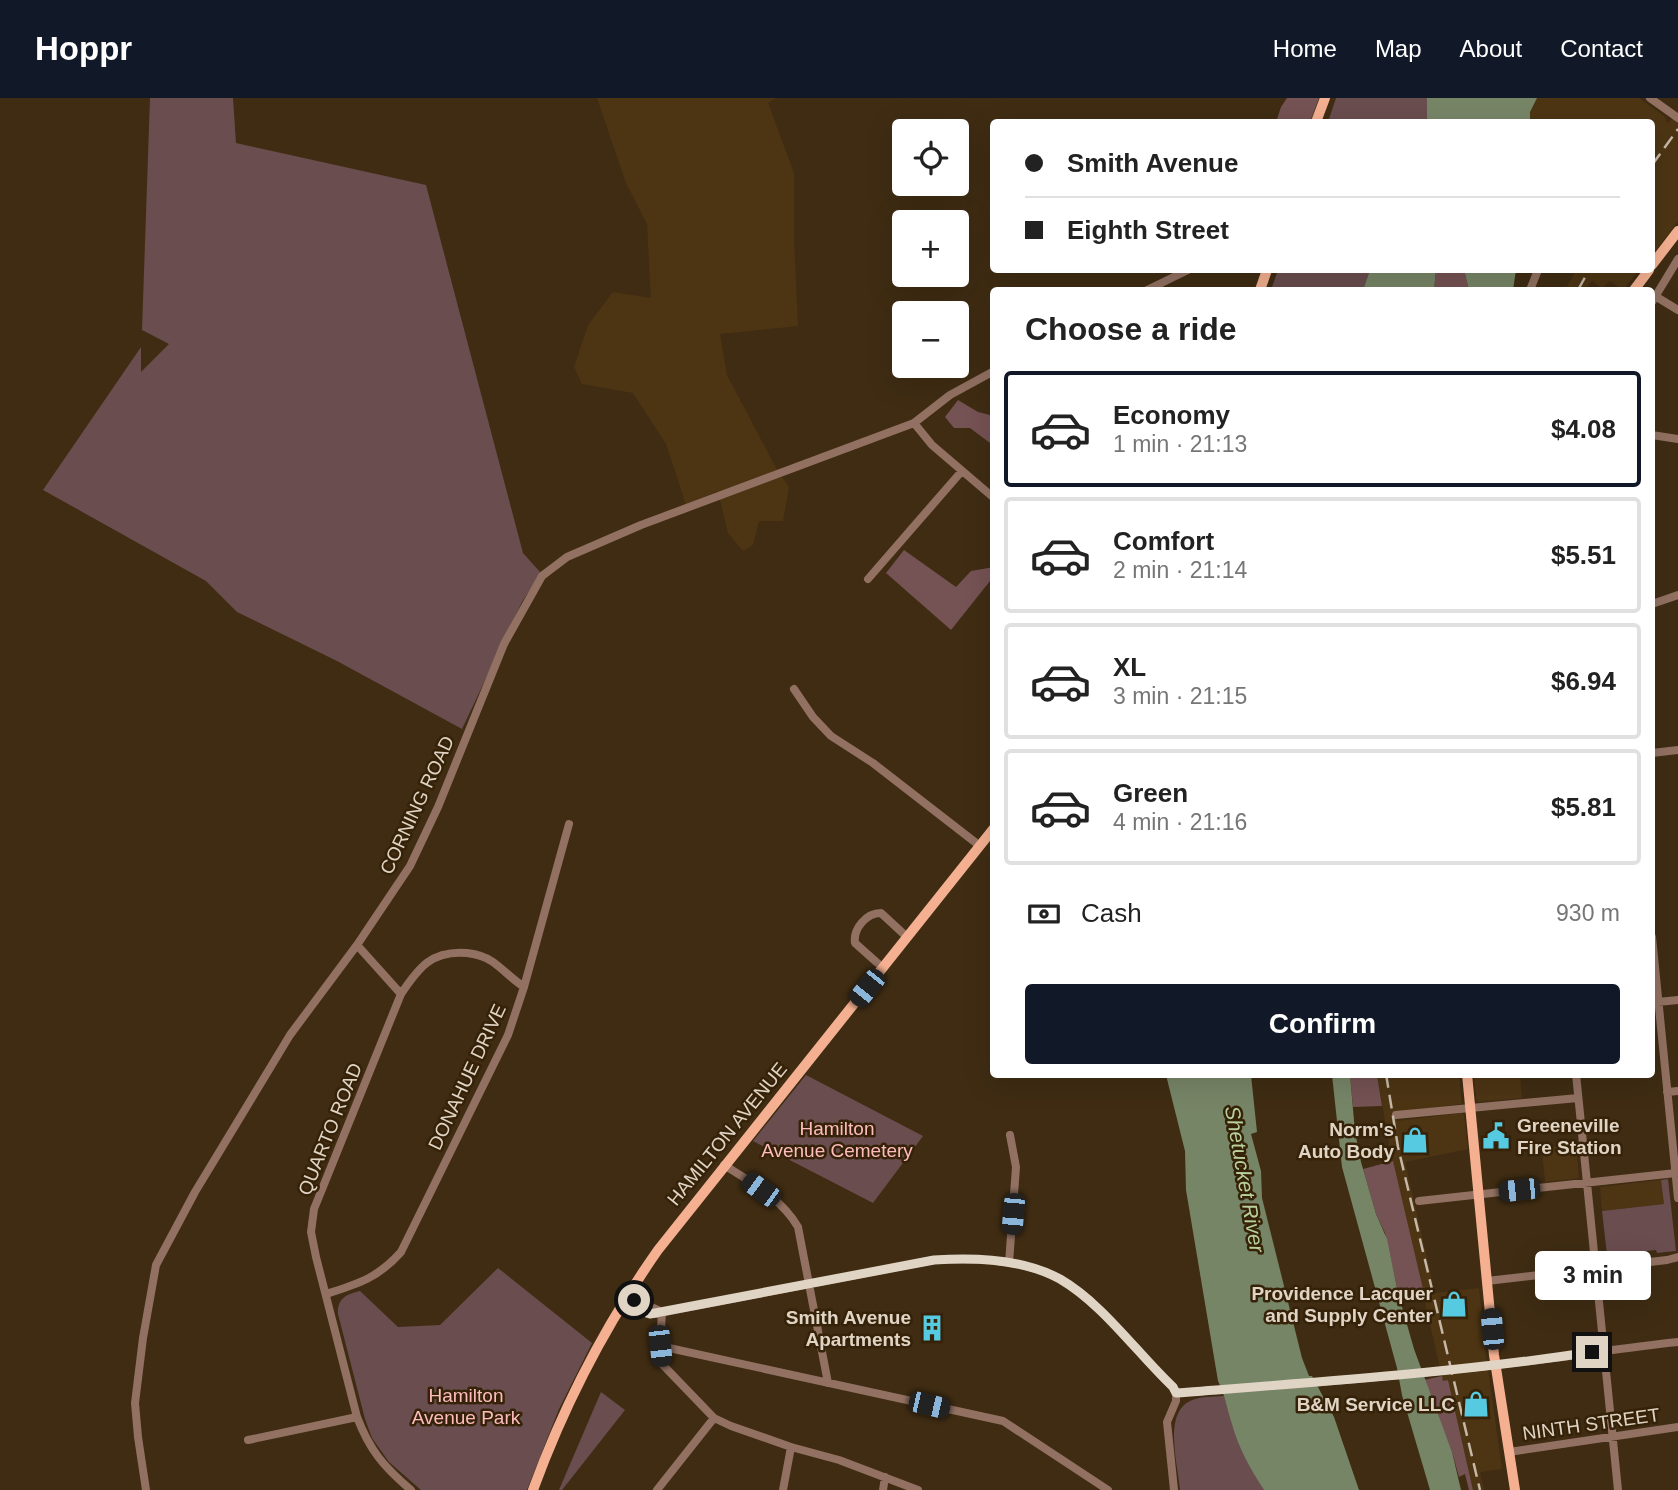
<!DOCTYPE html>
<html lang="en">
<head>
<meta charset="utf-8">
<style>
  :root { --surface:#fff; --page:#f6f6f6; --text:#222; --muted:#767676; --line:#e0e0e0; --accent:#111827 }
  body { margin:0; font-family:Arial,sans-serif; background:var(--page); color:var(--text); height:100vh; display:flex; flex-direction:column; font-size:26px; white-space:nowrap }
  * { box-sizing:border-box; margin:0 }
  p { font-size:23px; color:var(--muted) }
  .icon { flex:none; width:38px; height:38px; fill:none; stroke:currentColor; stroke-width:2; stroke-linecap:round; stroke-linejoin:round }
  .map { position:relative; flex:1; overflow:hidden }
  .panel { position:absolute; left:990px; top:189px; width:665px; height:791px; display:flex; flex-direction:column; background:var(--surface); border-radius:7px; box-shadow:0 7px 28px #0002 }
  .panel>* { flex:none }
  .hud { position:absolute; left:990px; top:21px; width:665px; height:154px; border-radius:7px; box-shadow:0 7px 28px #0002; display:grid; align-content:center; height:154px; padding:0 35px; background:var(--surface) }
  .tools { position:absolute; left:892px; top:21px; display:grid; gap:14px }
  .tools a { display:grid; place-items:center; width:77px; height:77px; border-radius:7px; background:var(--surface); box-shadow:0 7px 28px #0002; font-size:35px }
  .end { position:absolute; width:32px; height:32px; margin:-16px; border:9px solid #e0d4c5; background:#111; box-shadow:0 0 0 4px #111 }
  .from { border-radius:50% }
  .bubble { position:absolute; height:49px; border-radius:7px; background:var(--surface); box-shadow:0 7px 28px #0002; font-size:23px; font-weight:600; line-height:49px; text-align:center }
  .car { position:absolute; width:21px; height:42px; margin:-21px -10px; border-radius:9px; box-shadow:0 0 5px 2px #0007; background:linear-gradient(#222 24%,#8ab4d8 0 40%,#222 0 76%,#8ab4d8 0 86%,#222 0) }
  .hud b { display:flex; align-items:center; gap:24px; height:66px; font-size:26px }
  .hud b+b { border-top:2px solid var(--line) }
  .hud i { width:18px; height:18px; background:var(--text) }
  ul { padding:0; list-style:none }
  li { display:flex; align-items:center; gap:21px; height:116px; margin:0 14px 10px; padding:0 21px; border:4px solid var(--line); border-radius:7px }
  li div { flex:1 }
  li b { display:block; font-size:26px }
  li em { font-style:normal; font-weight:600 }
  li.selected { border-color:var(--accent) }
  li>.icon { width:63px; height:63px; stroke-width:1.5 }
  h2 { padding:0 35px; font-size:32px; line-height:84px }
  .pay { display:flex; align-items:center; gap:18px; height:77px; padding:0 35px; font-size:26px }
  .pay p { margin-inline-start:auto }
  .action { display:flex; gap:14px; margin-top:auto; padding:14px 35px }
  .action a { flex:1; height:80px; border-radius:7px; background:var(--accent); color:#fff; font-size:28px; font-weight:600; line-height:80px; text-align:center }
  header { display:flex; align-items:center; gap:42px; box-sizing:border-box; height:98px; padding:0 35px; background:var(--accent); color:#fff }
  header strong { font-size:33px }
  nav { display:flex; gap:38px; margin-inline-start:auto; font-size:24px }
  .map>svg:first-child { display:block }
  .built { fill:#4d3514 }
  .green { fill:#6a4d4e }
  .forest { fill:#755253 }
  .water { fill:#778567 }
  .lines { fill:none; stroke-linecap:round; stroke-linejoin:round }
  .minor { stroke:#927162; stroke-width:8 }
  .major { stroke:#f4b091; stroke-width:10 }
  .rail { stroke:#c5b8a7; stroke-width:2.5; stroke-dasharray:14 7; stroke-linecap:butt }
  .route { stroke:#e0d4c5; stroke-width:9 }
  .labels { text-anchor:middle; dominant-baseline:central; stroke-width:5; stroke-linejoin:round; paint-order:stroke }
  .street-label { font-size:19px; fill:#e0d4c5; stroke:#352208 }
  .poi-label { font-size:19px; font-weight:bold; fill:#e0d4c5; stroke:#352208; text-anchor:end }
  .park-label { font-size:19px; fill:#febcbe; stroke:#352208 }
  .water-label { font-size:21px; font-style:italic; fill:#b8d19c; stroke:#352208 }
</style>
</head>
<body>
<header>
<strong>Hoppr</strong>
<nav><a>Home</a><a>Map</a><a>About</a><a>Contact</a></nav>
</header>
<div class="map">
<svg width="1678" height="1392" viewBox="0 0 1678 1392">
  <rect width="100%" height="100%" fill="#3f2c13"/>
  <path class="built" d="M597,0H776L768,5L794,75V142L798,228L720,236L727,277L776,370L789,389L783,423H759L753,447L743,453L728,435L718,393L686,407L666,346L633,295L582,286L574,269L588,227L613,194L651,200L647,126L626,85Z
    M1537,0H1639L1664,18L1668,25L1678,14V123L1657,151L1652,154V24H1530V14Z
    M1576,172H1639L1623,192L1610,183L1602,190L1592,183L1584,192H1565Z
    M1377,977H1459L1462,1006L1396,1014L1397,1023L1462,1015L1464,1017L1468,1051L1405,1064L1435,1195L1479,1190L1486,1257L1502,1371L1480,1374L1484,1392H1473L1448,1283H1443L1390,1052Z
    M1474,977H1520L1522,1000L1479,1004L1476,1001Z
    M1576,1047L1579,1080L1545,1084L1542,1050Z
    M1661,1082L1664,1106L1602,1113L1600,1089Z"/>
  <path class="green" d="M150,0H233L236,45L426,87L523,455L541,475L522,504L462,631L337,563L237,514L206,483L43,392L141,249V274L169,246L142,232Z
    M1336,0H1427V24H1328Z
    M1278,172H1370L1363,192H1271Z
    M806,977L923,1038L873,1105L753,1043Z
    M1668,1081L1676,1153L1657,1155L1656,1152L1607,1157L1602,1113L1664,1106L1661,1082Z
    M498,1170L592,1245L559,1311L527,1392H421L389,1364L372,1340L365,1321L338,1216C337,1200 347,1196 360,1193L398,1229L440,1227Z
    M601,1294L625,1312L562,1392H559Z
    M1224,1298L1243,1354L1264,1392H1180C1178,1367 1163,1316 1190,1303C1200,1298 1213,1299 1224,1298Z"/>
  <path class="forest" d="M1287,0H1319L1310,24H1276L1281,9Z
    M1436,172H1464L1469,192H1434Z
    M958,302L978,314L994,318V348L970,330H954L945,319Z
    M904,452L956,489L971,473L994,469V478L951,532L886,475Z
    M1350,977H1377L1382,1008L1353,1009Z
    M1393,1063L1423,1191L1399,1198L1385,1135L1376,1116L1363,1071Z
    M1442,1278L1443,1283L1448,1282L1473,1392H1469L1465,1376L1459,1379L1452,1354L1424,1282Z"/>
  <path class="water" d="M1427,0H1537L1530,14V24H1427Z
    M1370,172H1436L1434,192H1363Z
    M1464,172H1516L1513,192H1469Z
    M1166,977H1251L1257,1034L1251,1036L1261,1073L1262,1100L1302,1260L1309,1278H1312L1334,1319L1359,1392H1264C1251,1372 1238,1349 1232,1326C1227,1311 1225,1297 1218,1283L1186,1092L1185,1053Z
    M1332,977H1350L1355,1034L1361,1064L1376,1116L1387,1141L1398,1195L1414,1251L1452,1354L1461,1392H1430L1402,1297L1397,1270L1342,1069Z"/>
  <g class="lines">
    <path class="minor" d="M1650,0L1678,20
      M1147,192L1188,172
      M1530,192L1538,172
      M1655,198L1678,212
      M1652,204L1678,161
      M914,325L932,347L994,400
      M1652,337L1678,341
      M868,481L961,374
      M1652,506L1678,497
      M794,591L813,619L831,638L873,665L980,748
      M1652,655L1678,652
      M1652,839L1678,1100
      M357,847L401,896
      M883,870L855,845C853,831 866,815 881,815L907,839
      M1658,904L1678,902
      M1576,976L1618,1392
      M1667,994L1678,993
      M1396,1017L1578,1000
      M724,1067C751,1084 782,1101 798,1129L828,1285
      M1419,1103L1676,1075
      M1009,1165L1016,1069L1010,1037
      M1487,1183L1667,1162L1678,1159
      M326,1196C358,1186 378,1180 401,1154L508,937L524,889L569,726
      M623,1204L632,1211L654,1216L934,1162C975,1160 1023,1161 1060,1181C1103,1206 1137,1255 1173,1289L1176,1295
      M623,1204L638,1203L662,1214
      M662,1214L660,1248L662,1266L714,1320L731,1328L791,1349L839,1362L918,1392
      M660,1248L1003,1323L1108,1392
      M1176,1295C1285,1287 1395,1279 1504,1266C1562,1260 1620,1250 1678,1244
      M248,1342L357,1319
      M1509,1354L1678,1329
      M146,1392L138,1339L135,1305L143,1240L156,1167L195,1094L290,937L357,847L410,768L438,709L504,546L542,478L567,459L641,427L914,325L950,297L994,273
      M411,1392C384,1369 370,1353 357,1319L316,1159L311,1134L314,1111L401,896C419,869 432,852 467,855C476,856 486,859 493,864C504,872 512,881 524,889
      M657,1392L714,1320
      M783,1392L791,1349
      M883,1392L885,1379
      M1174,1392L1167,1324L1176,1303V1295"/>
    <path class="major" d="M1316,24L1325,0
      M1652,167L1678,133
      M1260,192L1267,172
      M1634,192L1649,172
      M1467,976L1494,1257L1515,1392
      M533,1392C564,1307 606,1226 658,1152L994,730"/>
    <path class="rail" d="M1652,67L1678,31
      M1578,192L1589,172
      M1386,976L1398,1049L1480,1392"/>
  </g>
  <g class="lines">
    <path class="route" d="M634,1202L623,1204L632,1211L650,1216L934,1162C975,1159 1023,1161 1060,1181C1103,1206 1137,1255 1173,1289L1176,1295C1315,1284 1454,1275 1592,1254"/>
  </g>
  <defs>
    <g id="civic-bare" transform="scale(2.1)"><path d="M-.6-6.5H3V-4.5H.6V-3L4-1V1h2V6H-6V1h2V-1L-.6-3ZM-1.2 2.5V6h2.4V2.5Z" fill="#55cae0" stroke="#352208" stroke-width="2.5" paint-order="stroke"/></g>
    <g id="shop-bare" transform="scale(2.1)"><path d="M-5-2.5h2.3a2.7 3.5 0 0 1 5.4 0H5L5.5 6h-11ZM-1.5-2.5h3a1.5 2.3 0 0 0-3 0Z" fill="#55cae0" stroke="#352208" stroke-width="2.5" paint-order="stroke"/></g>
    <g id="building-bare" transform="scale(2.1)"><path d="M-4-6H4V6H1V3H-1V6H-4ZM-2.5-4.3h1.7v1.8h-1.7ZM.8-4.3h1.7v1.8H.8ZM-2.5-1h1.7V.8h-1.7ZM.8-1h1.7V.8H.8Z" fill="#55cae0" stroke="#352208" stroke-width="2.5" paint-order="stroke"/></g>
  </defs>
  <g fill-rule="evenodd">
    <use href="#civic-bare" x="1496" y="1038"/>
    <use href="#shop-bare" x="1415" y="1042"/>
    <use href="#shop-bare" x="1454" y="1206"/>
    <use href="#building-bare" x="932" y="1230"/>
    <use href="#shop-bare" x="1476" y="1306"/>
  </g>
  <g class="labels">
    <g class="street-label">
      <text transform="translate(417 707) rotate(-65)">CORNING ROAD</text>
      <text transform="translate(467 979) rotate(-65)">DONAHUE DRIVE</text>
      <text transform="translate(330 1031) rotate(-68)">QUARTO ROAD</text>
      <text transform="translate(727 1036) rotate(-51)">HAMILTON AVENUE</text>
      <text transform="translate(1591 1326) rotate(-8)">NINTH STREET</text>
    </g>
    <g class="poi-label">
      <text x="1517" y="1027" text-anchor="start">Greeneville<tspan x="1517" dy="22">Fire Station</tspan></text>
      <text x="1394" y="1031">Norm's<tspan x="1394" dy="22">Auto Body</tspan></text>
      <text x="1433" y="1195">Providence Lacquer<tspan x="1433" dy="22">and Supply Center</tspan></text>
      <text x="911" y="1219">Smith Avenue<tspan x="911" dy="22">Apartments</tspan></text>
      <text x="1455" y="1306">B&amp;M Service LLC</text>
    </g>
    <g class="park-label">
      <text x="837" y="1030">Hamilton<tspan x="837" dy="22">Avenue Cemetery</tspan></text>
      <text x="466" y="1297">Hamilton<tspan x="466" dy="22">Avenue Park</tspan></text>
    </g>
    <g class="water-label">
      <text transform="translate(1245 1081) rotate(80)">Shetucket River</text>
    </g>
  </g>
</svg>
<div class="tools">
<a><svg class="icon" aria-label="locate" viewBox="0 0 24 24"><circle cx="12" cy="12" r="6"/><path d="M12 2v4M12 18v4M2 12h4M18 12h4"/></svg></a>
<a>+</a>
<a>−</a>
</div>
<i class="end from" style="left:634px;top:1202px"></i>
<i class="end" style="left:1592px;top:1254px"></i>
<div class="bubble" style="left:1535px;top:1153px;width:116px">3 min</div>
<i class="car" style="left:867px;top:890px;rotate:219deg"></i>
<i class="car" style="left:761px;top:1092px;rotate:306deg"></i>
<i class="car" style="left:1519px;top:1092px;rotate:264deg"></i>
<i class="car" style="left:1013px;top:1116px;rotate:185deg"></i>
<i class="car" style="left:1492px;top:1231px;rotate:355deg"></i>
<i class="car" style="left:660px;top:1248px;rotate:174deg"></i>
<i class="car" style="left:929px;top:1307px;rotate:103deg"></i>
<div class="hud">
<b><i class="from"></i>Smith Avenue</b>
<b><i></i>Eighth Street</b>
</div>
<section class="panel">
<h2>Choose a ride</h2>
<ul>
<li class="selected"><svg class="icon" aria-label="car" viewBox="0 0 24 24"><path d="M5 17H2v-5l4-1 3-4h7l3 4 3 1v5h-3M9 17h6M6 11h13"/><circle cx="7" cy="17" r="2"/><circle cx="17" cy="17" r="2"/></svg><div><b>Economy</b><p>1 min · 21:13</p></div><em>$4.08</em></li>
<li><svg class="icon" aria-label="car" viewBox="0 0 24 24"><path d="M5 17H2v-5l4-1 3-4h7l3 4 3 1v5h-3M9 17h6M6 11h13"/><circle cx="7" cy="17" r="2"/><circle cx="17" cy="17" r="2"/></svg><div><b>Comfort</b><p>2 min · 21:14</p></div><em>$5.51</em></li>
<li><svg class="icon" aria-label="car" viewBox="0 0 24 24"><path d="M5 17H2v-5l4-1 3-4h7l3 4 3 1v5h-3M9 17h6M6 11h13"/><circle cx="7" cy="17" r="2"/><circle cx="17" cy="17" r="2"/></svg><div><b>XL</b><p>3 min · 21:15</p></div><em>$6.94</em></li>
<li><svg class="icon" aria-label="car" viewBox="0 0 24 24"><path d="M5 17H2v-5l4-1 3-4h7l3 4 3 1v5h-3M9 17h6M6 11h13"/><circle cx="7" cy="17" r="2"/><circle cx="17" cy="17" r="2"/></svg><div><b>Green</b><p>4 min · 21:16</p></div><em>$5.81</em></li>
</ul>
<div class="pay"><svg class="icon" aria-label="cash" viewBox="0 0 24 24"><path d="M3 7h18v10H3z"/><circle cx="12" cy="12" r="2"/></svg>Cash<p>930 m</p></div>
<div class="action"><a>Confirm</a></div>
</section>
</div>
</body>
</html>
